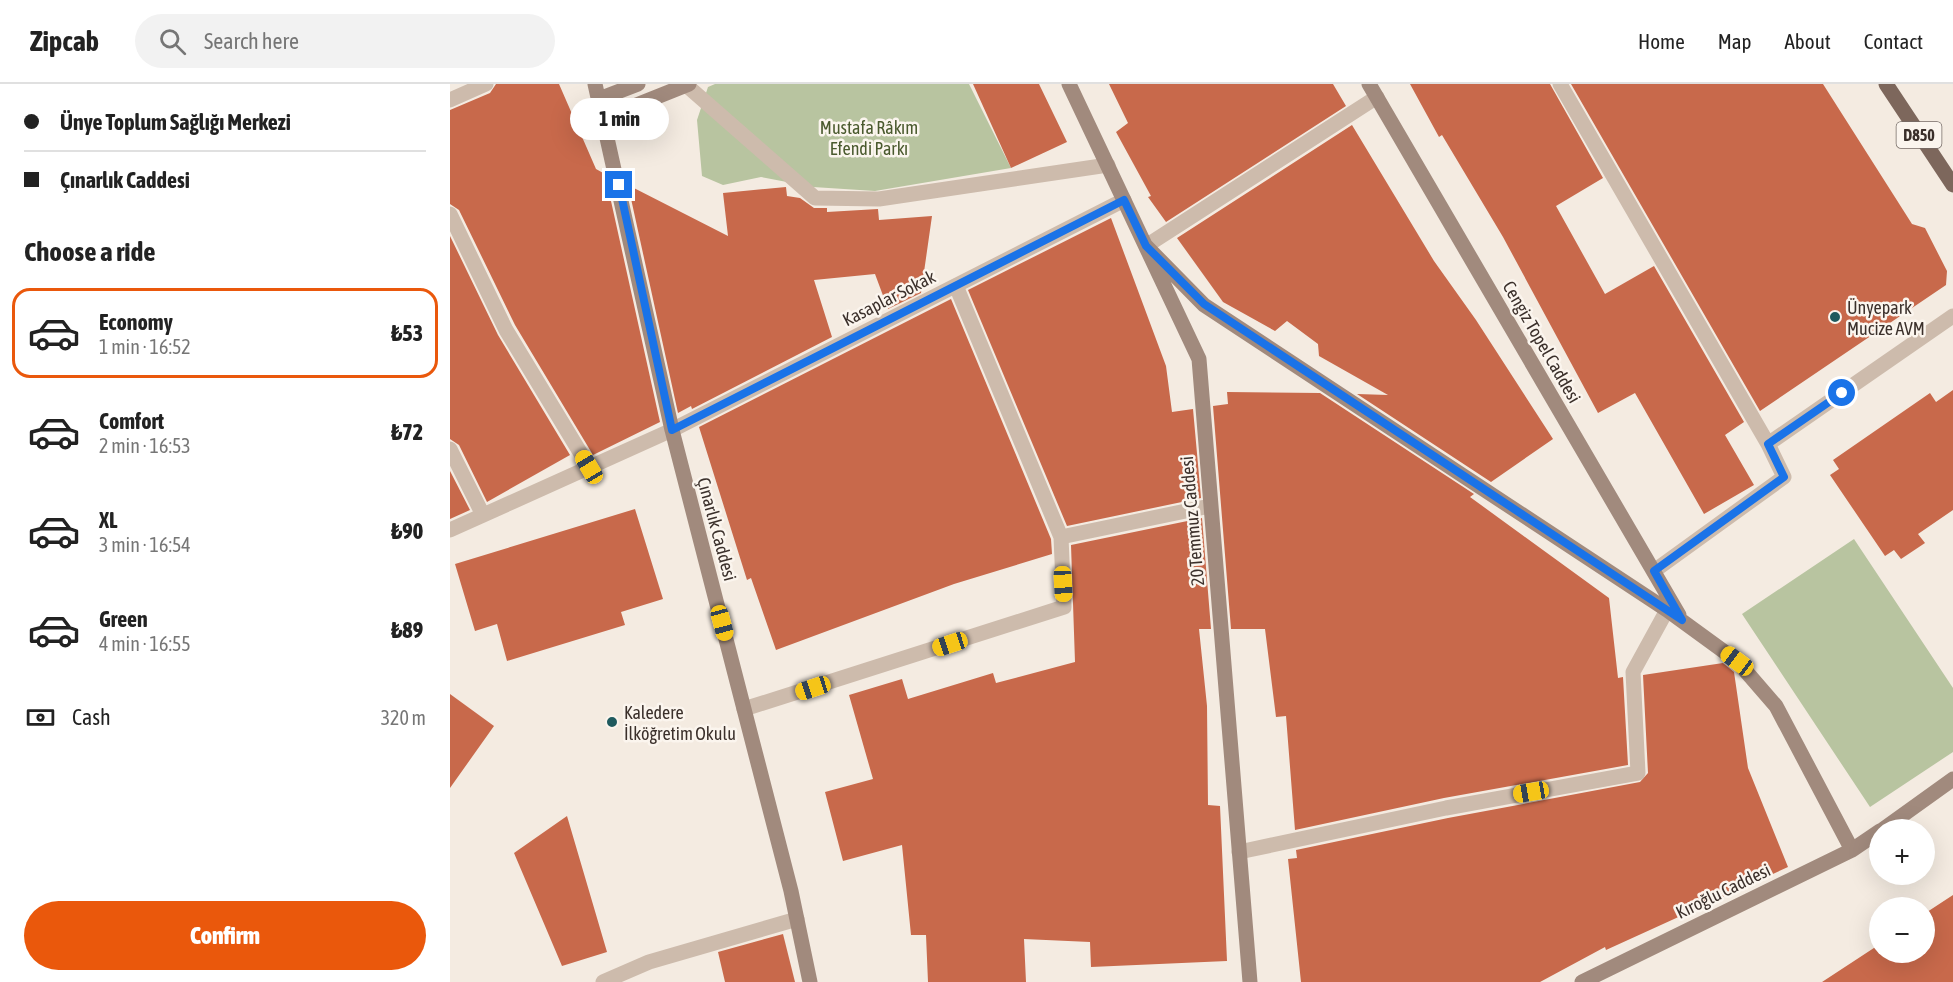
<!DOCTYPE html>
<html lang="en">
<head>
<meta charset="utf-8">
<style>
  :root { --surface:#fff; --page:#f2f2f2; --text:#222; --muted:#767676; --line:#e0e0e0; --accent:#ea580c }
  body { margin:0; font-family:"Asap Condensed",sans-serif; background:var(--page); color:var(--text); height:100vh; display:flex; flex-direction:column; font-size:22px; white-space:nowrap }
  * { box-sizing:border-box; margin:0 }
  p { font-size:20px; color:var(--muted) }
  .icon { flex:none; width:33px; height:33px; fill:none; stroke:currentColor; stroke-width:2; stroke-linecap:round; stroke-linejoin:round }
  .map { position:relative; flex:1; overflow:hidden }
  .details { display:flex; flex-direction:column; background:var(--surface); width:450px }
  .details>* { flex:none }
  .top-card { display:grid; align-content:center; height:132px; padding:0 24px; background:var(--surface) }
  .buttons { position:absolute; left:1419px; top:735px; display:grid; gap:12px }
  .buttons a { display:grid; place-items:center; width:66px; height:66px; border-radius:50%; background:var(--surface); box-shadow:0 6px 24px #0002; font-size:30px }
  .end { position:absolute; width:27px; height:27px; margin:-14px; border:8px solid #1a73e8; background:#fff; box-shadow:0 0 0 3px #fff }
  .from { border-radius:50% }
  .bubble { position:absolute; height:42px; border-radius:21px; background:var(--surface); box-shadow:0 6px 24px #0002; font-size:20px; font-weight:800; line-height:42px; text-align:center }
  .car { position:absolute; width:18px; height:36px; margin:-18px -9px; border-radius:8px; box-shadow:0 0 4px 2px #0007; background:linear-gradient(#f5c518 24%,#345 0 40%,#f5c518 0 76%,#345 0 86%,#f5c518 0) }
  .top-card b { display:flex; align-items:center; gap:21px; height:57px; font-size:22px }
  .top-card b+b { border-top:2px solid var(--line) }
  .top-card i { width:15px; height:15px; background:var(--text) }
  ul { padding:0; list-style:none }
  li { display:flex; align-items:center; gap:18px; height:90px; margin:0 12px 9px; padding:0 12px; border:3px solid transparent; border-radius:18px }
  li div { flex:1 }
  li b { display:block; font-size:22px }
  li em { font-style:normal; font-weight:800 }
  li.active { border-color:var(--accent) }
  li>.icon { width:54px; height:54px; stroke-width:1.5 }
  h2 { padding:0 24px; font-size:27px; line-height:72px }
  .pay { display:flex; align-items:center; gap:15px; height:66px; padding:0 24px; font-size:22px }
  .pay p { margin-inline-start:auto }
  .button { display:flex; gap:12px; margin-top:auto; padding:12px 24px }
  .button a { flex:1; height:69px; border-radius:36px; background:var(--accent); color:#fff; font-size:24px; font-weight:800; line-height:69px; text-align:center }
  header { display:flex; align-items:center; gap:36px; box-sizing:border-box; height:84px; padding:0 30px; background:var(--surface); border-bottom:2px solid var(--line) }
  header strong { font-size:28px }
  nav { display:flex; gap:33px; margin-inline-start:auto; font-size:21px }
  .search { width:420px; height:54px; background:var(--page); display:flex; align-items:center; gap:15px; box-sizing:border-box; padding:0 21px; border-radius:33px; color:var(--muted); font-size:22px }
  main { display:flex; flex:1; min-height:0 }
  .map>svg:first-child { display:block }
  .green { fill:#b8c4a0 }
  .building { fill:#c8694b }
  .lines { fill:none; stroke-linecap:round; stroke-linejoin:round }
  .lane { stroke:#cdbbac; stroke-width:15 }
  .street { stroke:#cdbbac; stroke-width:15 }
  .secondary { stroke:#a18a7d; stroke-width:15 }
  .primary { stroke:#7d675c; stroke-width:15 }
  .route { stroke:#1a73e8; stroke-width:8 }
  .poi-dot { fill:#1f5a5e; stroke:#fbf5ee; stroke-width:2 }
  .labels { text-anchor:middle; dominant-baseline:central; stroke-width:5; stroke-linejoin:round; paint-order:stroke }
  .shield { fill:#fbf5ee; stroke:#756b66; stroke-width:1.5 }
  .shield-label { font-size:16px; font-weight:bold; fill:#3b302b }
  .park-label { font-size:18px; fill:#4a5a2e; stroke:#fbf5ee }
  .street-label { font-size:18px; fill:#3b302b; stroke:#fbf5ee }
  .poi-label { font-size:18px; fill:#3b302b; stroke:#fbf5ee; text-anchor:start }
</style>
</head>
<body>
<header>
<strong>Zipcab</strong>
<div class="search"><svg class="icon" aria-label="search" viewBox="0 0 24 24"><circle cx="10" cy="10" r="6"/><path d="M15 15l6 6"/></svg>Search here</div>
<nav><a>Home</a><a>Map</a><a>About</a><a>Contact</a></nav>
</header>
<main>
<section class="details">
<div class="top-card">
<b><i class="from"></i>Ünye Toplum Sağlığı Merkezi</b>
<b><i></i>Çınarlık Caddesi</b>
</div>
<h2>Choose a ride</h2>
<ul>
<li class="active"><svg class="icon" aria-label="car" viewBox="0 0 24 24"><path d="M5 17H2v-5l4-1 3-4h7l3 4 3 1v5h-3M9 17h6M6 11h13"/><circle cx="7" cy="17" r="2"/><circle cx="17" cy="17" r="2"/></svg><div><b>Economy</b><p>1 min · 16:52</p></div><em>₺53</em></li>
<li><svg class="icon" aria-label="car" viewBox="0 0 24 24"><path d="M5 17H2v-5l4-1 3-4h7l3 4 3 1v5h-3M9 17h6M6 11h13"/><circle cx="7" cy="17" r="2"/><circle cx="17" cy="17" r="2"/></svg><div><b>Comfort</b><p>2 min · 16:53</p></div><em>₺72</em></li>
<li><svg class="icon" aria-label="car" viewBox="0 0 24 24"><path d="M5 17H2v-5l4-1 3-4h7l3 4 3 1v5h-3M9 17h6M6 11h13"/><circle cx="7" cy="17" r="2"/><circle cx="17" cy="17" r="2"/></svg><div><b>XL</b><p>3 min · 16:54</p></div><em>₺90</em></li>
<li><svg class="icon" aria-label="car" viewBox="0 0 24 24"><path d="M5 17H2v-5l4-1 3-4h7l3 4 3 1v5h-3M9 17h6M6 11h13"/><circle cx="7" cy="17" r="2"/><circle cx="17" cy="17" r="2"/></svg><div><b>Green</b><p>4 min · 16:55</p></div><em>₺89</em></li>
</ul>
<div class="pay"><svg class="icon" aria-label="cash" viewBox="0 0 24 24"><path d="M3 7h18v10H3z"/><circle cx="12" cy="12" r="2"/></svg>Cash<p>320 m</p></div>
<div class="button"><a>Confirm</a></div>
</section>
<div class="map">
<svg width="1503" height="898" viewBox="0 0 1503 898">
  <rect width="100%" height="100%" fill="#f4ebe1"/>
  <path class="green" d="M265,0H519L561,84L425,107L363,103L311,93L273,101L252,92L247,36L258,3Z
    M1404,455L1503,604V668L1420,723L1292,530Z"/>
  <path class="building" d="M46,0H109L146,85L155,90L210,338L143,371L65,241L9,126L0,120V26L40,9Z
    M523,0H589L617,58L561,84Z
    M659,0H883L896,22L716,138L698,113L701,112L666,48L678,39Z
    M960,0H1100L1153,94L1106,122L1155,210L1204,182L1294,338L1275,351L1304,401L1254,430L1185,309L1148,329L1053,153L992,51L989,53Z
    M1121,0H1373L1462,140L1475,144L1497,187L1496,201L1310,327Z
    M902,41L984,177L1026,236L1103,355L1041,398L907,310L938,311L869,272L868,260L837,237L825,247L773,218L727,154Z
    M178,101L278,152L273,109L336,103L337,112L350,114L364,124H377V128L428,125L429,136L482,132L471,209L438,225L425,190L364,196L382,253L242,325L241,322L228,329Z
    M661,134L716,282L722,328L743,325L751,414L617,442L518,206Z
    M0,152L48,251L120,371L37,418L9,361L0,355Z
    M501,215L601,455L602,470L504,500L326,566L301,494L297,496L249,343Z
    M1503,306V426L1468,450L1475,459L1451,475L1444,466L1435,472L1380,391L1389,385L1383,376L1480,309L1486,318Z
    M777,308L870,309L1024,410L1020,413L1159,514L1168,594L1173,593L1178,681L994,714L845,746L836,632L826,633L815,545H781L763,322L778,320Z
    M0,387L20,426L0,435Z
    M185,425L213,515L171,528L175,541L57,577L47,540L25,547L5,480Z
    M752,434L761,545H749L757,622L758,721L770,722L777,877L641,883L640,858L574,855L576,898H478L476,851H461L452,761L393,777L375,708L423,695L399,611L452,595L458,615L543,589L546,599L625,578L621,461Z
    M1273,579L1284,588L1298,684L1338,783L1156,866L1155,863L1090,898H851L838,775L847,774L846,766L998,734L1190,698L1198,689L1193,591Z
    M0,610L44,642L0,704Z
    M117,732L157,868L112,882L64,769Z
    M1503,811V898H1372L1430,860V868H1474V830Z
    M333,850L345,898H275L268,868Z"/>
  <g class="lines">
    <path class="lane" d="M222,346L674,116"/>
    <path class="street" d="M235,0L365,114L429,115L658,81
      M1110,0L1318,360
      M0,16L36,0
      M0,130L56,246L139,383
      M696,162L927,13
      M506,202L611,453
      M0,365L33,431
      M0,446L222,346
      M1204,487L1334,393L1318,360L1503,232
      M294,625L614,523L611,453L760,422
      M789,768L996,724L1188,689L1183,588L1217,526
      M153,898L199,878L347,835"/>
    <path class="secondary" d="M145,0L222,346L341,807L360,898
      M619,0L749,275L800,898
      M919,0L1229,531
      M149,15L188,0
      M154,34L239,0
      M696,162L754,221L1217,526L1287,577L1326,622L1402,766
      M1432,746L1503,695
      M1132,898L1402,766L1430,747"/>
    <path class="primary" d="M1436,0L1503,101"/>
  </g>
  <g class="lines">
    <path class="route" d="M169,101L222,346L674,116L696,162L754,220L1232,536L1204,487L1334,393L1318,360L1392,309"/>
  </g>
  <g class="poi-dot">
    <circle cx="1385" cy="233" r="6"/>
    <circle cx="162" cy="638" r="6"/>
  </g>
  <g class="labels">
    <rect class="shield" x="1446.5" y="38" width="45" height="26" rx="4.5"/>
    <g class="shield-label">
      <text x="1469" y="51">D850</text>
    </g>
    <g class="park-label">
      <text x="419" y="43">Mustafa Râkım<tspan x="419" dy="21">Efendi Parkı</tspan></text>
    </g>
    <g class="street-label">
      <text transform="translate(439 214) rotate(-27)">Kasaplar Sokak</text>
      <text transform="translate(1092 258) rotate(60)">Cengiz Topel Caddesi</text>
      <text transform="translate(742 437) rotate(-95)">20 Temmuz Caddesi</text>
      <text transform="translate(267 445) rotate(75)">Çınarlık Caddesi</text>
      <text transform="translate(1273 807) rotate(-26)">Kıroğlu Caddesi</text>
    </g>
    <g class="poi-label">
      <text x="1397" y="223">Ünyepark<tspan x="1397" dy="21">Mucize AVM</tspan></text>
      <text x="174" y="628">Kaledere<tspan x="174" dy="21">İlköğretim Okulu</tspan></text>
    </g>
  </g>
</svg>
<div class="buttons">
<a>+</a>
<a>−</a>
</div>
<i class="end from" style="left:1392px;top:309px"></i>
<i class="end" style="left:169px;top:101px"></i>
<div class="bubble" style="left:120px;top:14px;width:99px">1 min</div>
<i class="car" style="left:139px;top:383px;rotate:329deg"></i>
<i class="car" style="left:613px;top:500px;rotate:177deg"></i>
<i class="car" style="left:272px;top:539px;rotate:165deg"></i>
<i class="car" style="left:500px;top:560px;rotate:252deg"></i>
<i class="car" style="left:1287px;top:577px;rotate:307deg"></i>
<i class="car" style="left:363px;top:604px;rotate:252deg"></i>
<i class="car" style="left:1081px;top:708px;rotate:260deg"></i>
</div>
</main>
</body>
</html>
